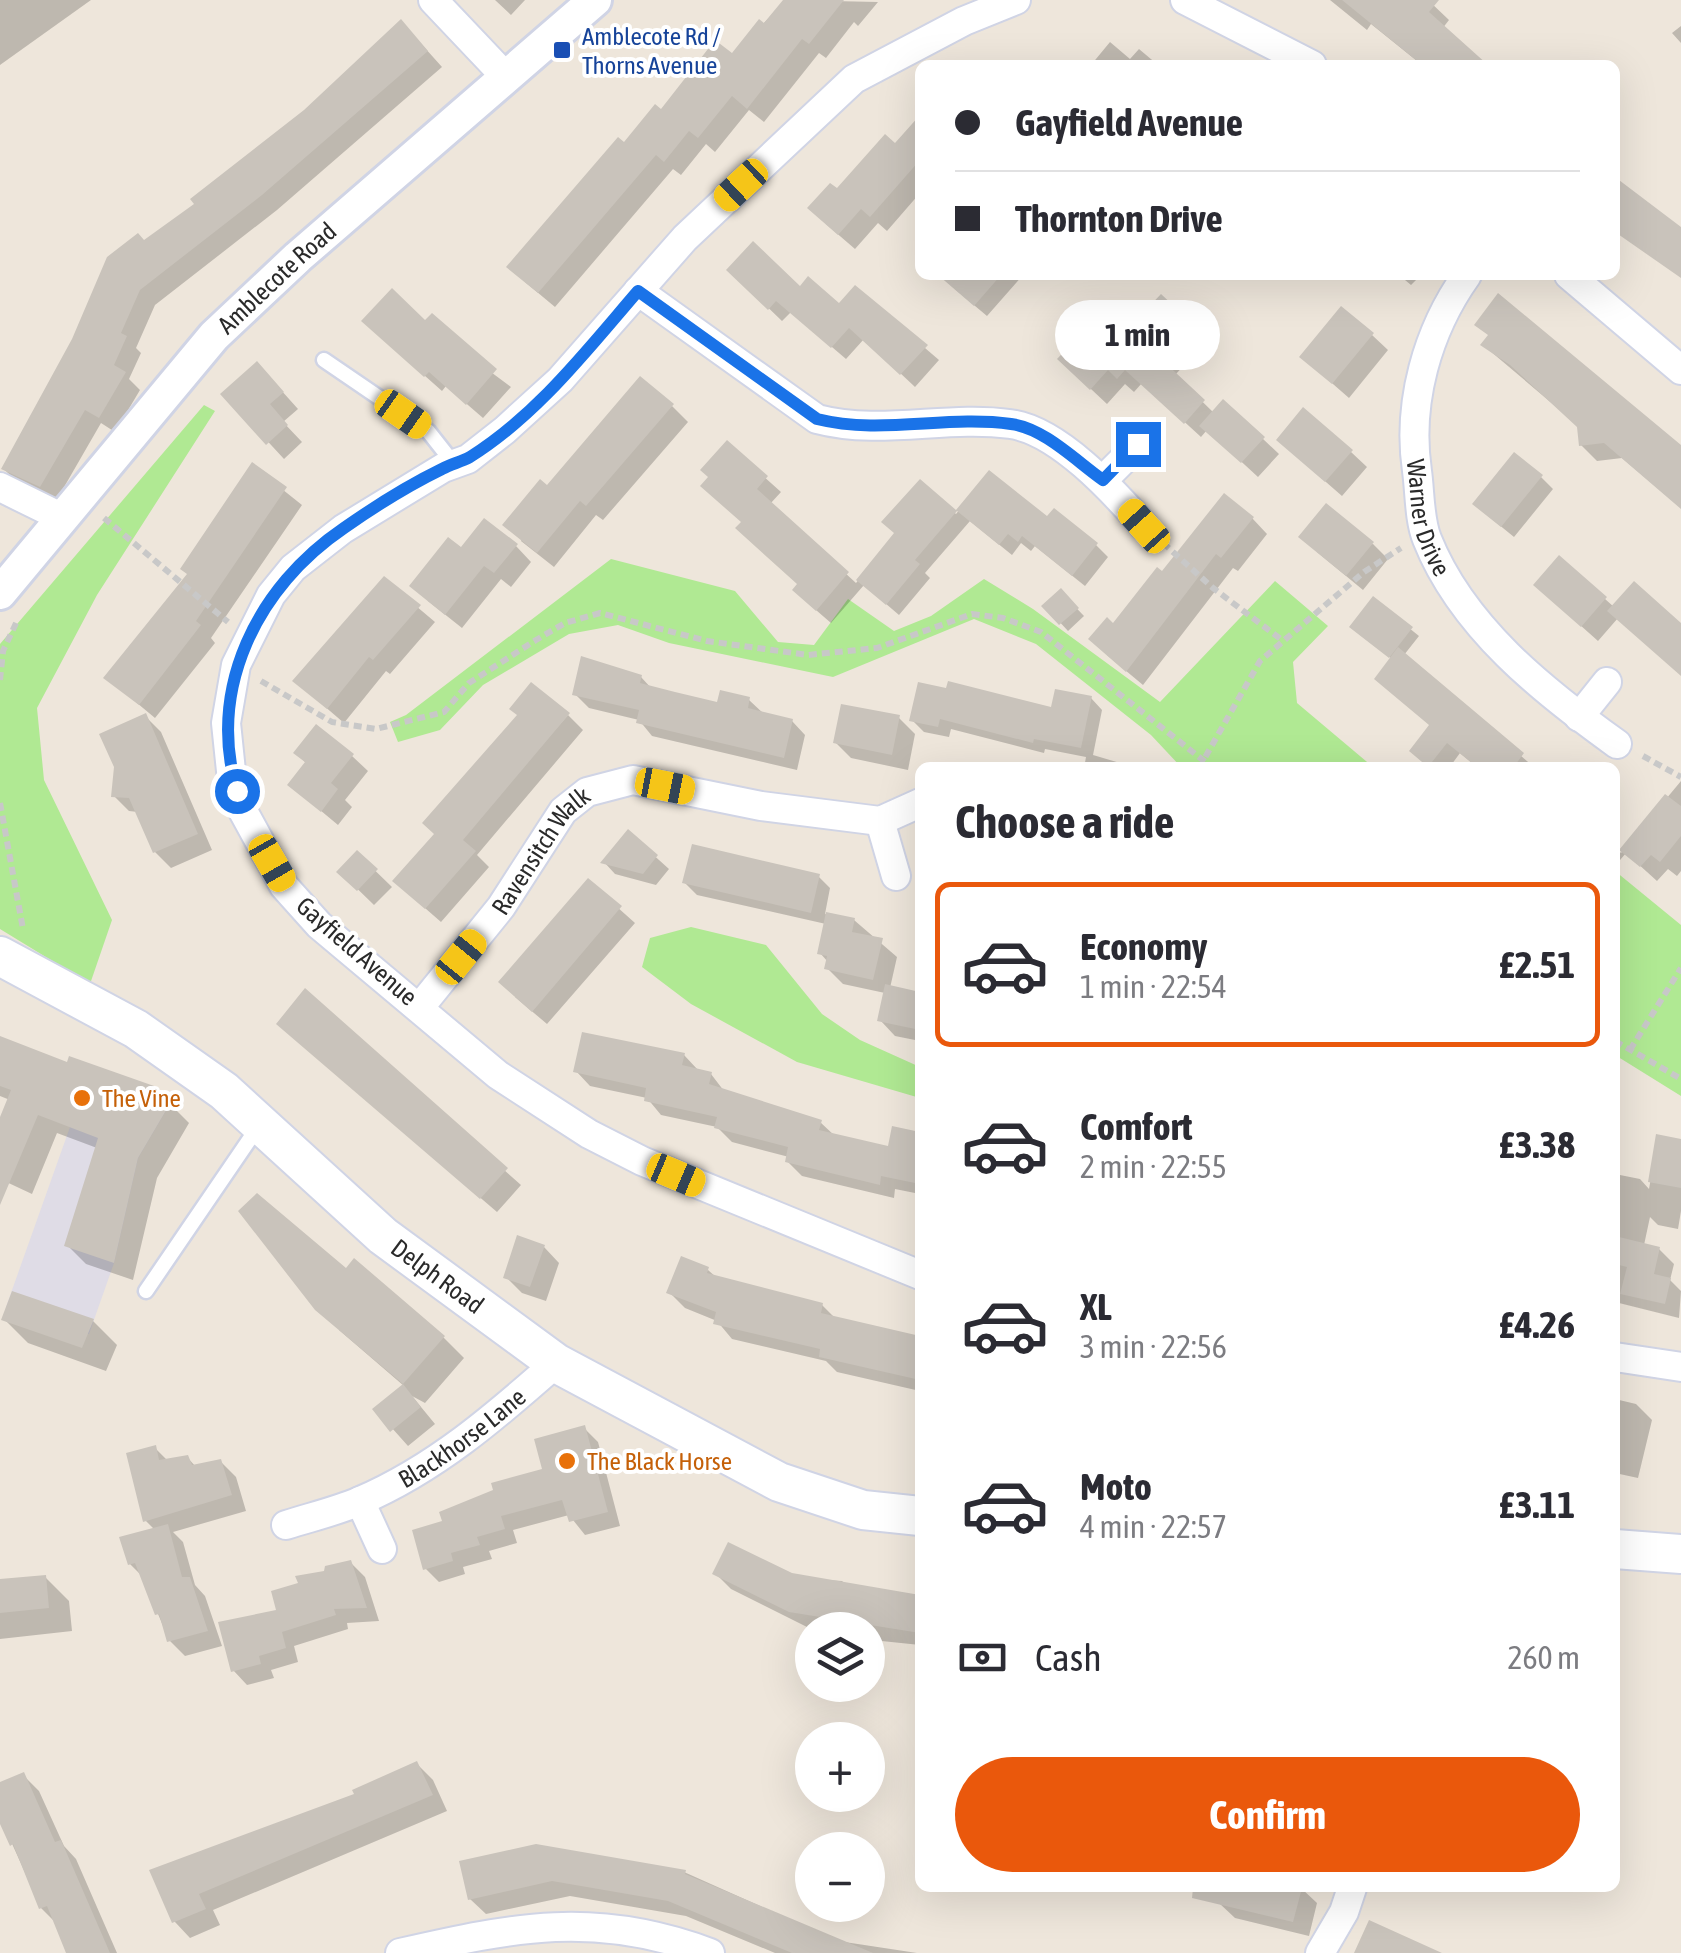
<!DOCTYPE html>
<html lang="en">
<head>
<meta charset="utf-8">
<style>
  :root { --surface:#fff; --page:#f7f7f7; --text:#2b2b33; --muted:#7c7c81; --line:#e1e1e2; --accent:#ea580c }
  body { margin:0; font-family:"Asap Condensed",sans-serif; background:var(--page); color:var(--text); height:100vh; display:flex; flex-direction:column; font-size:38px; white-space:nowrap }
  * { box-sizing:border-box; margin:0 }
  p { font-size:32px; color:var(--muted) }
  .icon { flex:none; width:55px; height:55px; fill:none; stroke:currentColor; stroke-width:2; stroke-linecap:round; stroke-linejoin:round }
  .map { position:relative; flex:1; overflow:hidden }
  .side { position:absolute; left:915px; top:762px; width:705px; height:1130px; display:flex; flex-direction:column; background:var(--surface); border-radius:15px; box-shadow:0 10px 40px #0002 }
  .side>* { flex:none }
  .banner { position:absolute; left:915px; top:60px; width:705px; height:220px; border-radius:15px; box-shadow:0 10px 40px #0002; display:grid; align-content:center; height:220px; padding:0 40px; background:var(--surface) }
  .buttons { position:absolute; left:795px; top:1612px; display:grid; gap:20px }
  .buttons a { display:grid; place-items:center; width:90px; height:90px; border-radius:50%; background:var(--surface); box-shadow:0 10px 40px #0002; font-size:50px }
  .end { position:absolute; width:45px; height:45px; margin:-22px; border:12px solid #1a73e8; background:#fff; box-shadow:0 0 0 5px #fff }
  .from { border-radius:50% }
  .bubble { position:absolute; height:70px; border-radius:35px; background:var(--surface); box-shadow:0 10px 40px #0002; font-size:32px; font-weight:700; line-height:70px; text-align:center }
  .car { position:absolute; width:30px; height:60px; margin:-30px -15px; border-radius:12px; box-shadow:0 0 8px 2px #0007; background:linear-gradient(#f5c518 24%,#345 0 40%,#f5c518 0 76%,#345 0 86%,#f5c518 0) }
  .banner b { display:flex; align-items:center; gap:35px; height:95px; font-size:38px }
  .banner b+b { border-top:2px solid var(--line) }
  .banner i { width:25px; height:25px; background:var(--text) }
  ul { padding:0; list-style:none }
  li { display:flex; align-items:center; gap:30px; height:165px; margin:0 20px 15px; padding:0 20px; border:5px solid transparent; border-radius:15px }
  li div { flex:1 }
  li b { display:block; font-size:38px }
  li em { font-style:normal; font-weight:700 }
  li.on { border-color:var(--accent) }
  li>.icon { width:90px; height:90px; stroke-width:1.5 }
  h2 { padding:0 40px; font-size:45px; line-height:120px }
  .pay { display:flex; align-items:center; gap:25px; height:110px; padding:0 40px; font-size:38px }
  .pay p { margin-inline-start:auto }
  .primary-button { display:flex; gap:20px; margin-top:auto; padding:20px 40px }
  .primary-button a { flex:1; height:115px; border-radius:60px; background:var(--accent); color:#fff; font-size:40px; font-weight:700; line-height:115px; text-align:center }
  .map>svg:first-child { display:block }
  .industrial { fill:#dfdce6 }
  .green { fill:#b0e993 }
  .shadow { fill:#0003 }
  .building { fill:#c9c3bb }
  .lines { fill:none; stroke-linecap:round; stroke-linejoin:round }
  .service-casing { stroke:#d0d4e5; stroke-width:19 }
  .minor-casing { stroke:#d0d4e5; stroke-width:32 }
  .tertiary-casing { stroke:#d0d4e5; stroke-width:38 }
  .secondary-casing { stroke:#d0d4e5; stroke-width:42 }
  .path { stroke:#c8c8c8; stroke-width:6; stroke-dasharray:8 5; stroke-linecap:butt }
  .service { stroke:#fff; stroke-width:14 }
  .minor { stroke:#fff; stroke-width:28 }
  .tertiary { stroke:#fff; stroke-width:32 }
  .secondary { stroke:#fff; stroke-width:38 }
  .route { stroke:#1a73e8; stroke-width:12 }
  .transit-dot { fill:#1a4fb4; stroke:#fff; stroke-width:4 }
  .food-dot { fill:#e8710a; stroke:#fff; stroke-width:4 }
  .labels { text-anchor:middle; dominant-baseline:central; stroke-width:8; stroke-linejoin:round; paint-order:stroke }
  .transit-label { font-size:25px; fill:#164399; stroke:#fff; text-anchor:start }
  .street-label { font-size:25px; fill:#2a2a2a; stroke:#fff }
  .food-label { font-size:25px; fill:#c56008; stroke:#fff; text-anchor:start }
</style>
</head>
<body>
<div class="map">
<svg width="1681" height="1953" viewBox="0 0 1681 1953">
  <rect width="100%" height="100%" fill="#eee6db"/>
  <path class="industrial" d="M153,1086L171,1102L138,1158L114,1263L89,1334L6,1307L70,1127Z"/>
  <path class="green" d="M204,405L215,411L97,595L37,708L44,780L112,920L90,984L0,929V644Z
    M611,559L735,591L778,642L814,645L848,599L894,631L931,616L984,579L1033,609L1160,702L1275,581L1328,626L1293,662L1297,703L1373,767H1181L1151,735L1036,644L974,619L833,677L669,643L618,625L569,634L483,685L440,730L398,742L390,722L406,715Z
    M1615,871L1681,925V1096L1615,1055Z
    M691,927L766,945L822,1014L860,1040L920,1067V1098L797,1062L691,1004L642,967L650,938Z"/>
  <path class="shadow" d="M0,0H91L0,65Z
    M495,0H525L511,15Z
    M786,0L878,2L858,26L854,22L826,58L819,53L764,122L749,110L715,152L706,144L681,175L673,169L555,307L525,282L625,146L732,56Z
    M1330,0H1428L1449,20L1442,29L1485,65H1422L1371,24L1367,30Z
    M1681,26V43L1672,33Z
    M416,38L442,67L277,210L155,305L136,348L141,353L129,379L140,390L115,432L101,423L56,501L19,484L4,469L74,340L145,243Z
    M1110,42L1130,59L1139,49L1158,65H1091Z
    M920,119V193L887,231L878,223L855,249L826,224L837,192L896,147Z
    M729,270L800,289L839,306L855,288L939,360L915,387L864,339L846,359L791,312L782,321Z
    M947,275H1023L987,316L956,290Z
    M1399,275H1421L1411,285Z
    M425,323L511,387L483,418L446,386L442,391L380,336Z
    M1191,326L1207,341L1175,375L1214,413L1224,402L1279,454L1258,477L1207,430L1201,437L1142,383L1134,392L1125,384L1107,404L1076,375L1084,352L1111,341Z
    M1372,335L1388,350L1349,398L1302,357Z
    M1490,336L1681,451V508L1622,458L1597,461L1581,445L1580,427L1483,345Z
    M272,380L298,409L283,422L302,442L284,459L224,394Z
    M672,406L688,422L603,520L596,515L554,567L521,541L547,488Z
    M727,444L781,492L770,504L856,583L896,534L920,483L956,514L990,473L1048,520L1096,545L1108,557L1085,586L1035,546L1031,551L1021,543L1012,555L970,521L925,573L930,578L899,615L864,585L831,623L809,604L800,585L744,523Z
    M1351,452L1367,467L1342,496L1295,455Z
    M253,466L302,505L211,638L215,643L155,718L107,678L189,575Z
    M1541,477L1553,489L1514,537L1487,515Z
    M1252,518L1267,534L1238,571L1233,568L1143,685L1107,655L1114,626L1163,575Z
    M1373,544L1388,559L1363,590L1317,552Z
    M516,546L531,562L511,587L501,579L462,628L428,601L461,551Z
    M1559,558L1614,607L1681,625V675L1618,618L1598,641L1552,600Z
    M384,579L435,622L390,674L386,671L344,723L295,681Z
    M1061,592L1084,616L1068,631L1045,606Z
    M1373,599L1419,636L1404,655L1535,768H1478L1460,753L1449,768H1430L1424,762L1431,726L1392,659L1359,634Z
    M641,677L652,689L719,705L749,700L764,714L792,721L805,735L797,770L652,736L639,720L589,708L575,694Z
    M1091,698L1102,710L1093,755L1137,768H1084L1086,757L1045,749L1044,753L951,729L949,737L924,732L912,720L1053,710Z
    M568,715L583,730L477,855L489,867L441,922L410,895Z
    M145,716L161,732L212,850L171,868L155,852L138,812L129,811L114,796Z
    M899,718L915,734L908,770L851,758L835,742Z
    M296,753L352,756L368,771L345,800L352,807L338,825L290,785L307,764Z
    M1681,781V871L1677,876L1668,869L1657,881L1626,853L1615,866V847L1621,853Z
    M629,833L669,869L656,885L615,874L604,862Z
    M357,853L392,887L374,905L340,872Z
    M818,876L830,888L825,914L854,920L897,957L890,988L920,995V1041L895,1036L880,1020L885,993L843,984L827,968L828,962L820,953L826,924L697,895L685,883Z
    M588,881L635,923L547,1024L515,997Z
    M305,992L521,1185L497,1212L294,1038Z
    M0,1039L170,1104L189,1123L157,1178L133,1280L86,1264L67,1245L97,1148L57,1133L32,1194L0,1179V1124L10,1100L0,1096Z
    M684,1055L698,1070L711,1074L724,1091L820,1122L835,1136L890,1149L894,1129L920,1135V1194L895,1189L894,1198L802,1176L787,1161L789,1157L732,1142L717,1127L661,1115L647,1098L590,1086L576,1071Z
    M1658,1137L1681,1143V1211L1678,1229L1658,1225L1650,1217L1644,1245L1659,1249L1674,1264L1670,1280L1681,1291L1679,1318L1615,1302V1174L1640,1179L1649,1189Z
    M544,1247L559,1263L546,1301L522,1293L506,1277Z
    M708,1270L717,1278L822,1305L836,1319L920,1339V1391L837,1372L826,1361L732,1339L717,1321L685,1308L669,1292Z
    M346,1271L443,1337L464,1358L425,1403L412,1396L435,1424L408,1446L375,1409L404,1386L339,1330Z
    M4,1319L93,1321L117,1345L106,1371L28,1343Z
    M1615,1399L1636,1404L1652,1420L1638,1478L1615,1473Z
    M584,1428L598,1442L620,1526L585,1535L569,1515L513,1530L517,1543L489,1551L492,1559L463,1567L465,1574L439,1582L425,1568L445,1523L545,1470Z
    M155,1448L168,1461L187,1457L196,1467L220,1461L236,1477L246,1511L173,1532L183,1542L195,1585L205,1596L222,1646L185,1656L169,1640L142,1576L130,1564L155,1530L145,1520Z
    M350,1562L365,1577L379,1621L347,1623L348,1629L294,1646L298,1662L271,1670L274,1678L247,1685L233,1670L279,1612L327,1574Z
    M715,1573L842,1581L850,1589L920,1596V1645L872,1640L868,1630L807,1627L731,1589Z
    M45,1577L69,1601L72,1631L0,1639V1582Z
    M417,1764L433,1780L447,1811L213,1910L220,1925L190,1938L175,1922L152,1872L357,1796Z
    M23,1775L39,1791L64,1846L76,1859L117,1953H69L57,1924L41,1908L0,1817V1785Z
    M462,1863L684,1872L838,1941L917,1953H775L686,1916L570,1896L486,1914L470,1899Z
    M1222,1888H1301L1317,1903L1309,1936L1235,1918L1219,1903Z"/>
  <path class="building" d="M783,0H844L809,44L802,39L747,109L732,96L698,138L689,131L664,162L656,155L538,293L506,267L618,137L624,142L655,104L661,109L715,40L732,53L759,19L764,23Z
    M1342,0H1439L1429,12L1488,65H1422Z
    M401,19L428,51L262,195L140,290L121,333L127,336L114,365L126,372L99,418L85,410L40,487L1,469L72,339L107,257L138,233L144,240L194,204L190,199L304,110Z
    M920,115V160L870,217L861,209L838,235L807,208L830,183L837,188L885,134L895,143Z
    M1615,177L1681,227V278L1615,232Z
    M753,241L800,286L808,276L839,303L855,285L928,345L900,375L849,328L831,348L776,301L768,310L726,270Z
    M938,275H1001L974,306Z
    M392,288L425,320L432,313L497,369L466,405L429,372L424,377L361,321Z
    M1498,293L1681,445V509L1604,443L1579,446L1577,427L1510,365L1480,345L1488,335L1474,325Z
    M1161,294L1193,324L1160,358L1205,400L1184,424L1125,370L1117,379L1108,370L1090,390L1057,359L1075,340L1084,348L1102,328L1111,337L1136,311L1141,315Z
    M1341,306L1374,333L1332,384L1299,357Z
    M257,361L284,392L270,404L288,425L266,445L220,394Z
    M640,376L674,404L586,506L580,501L537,553L502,525L540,479L547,485Z
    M1223,399L1265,437L1241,463L1199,426Z
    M1303,407L1353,450L1325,482L1276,440Z
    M727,440L768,476L757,489L849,572L816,611L792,590L797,584L735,528L741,522L700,486L708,477L700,470Z
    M1514,452L1543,475L1501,527L1472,504Z
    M252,462L287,487L196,621L201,625L139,705L103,678L187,574L180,569Z
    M989,470L1047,516L1054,508L1098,543L1072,576L1022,536L1018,542L1008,534L999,545L957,511L915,560L920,564L886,605L856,580L894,533L881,522L920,479L956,510Z
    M1224,493L1254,517L1221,558L1216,554L1126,672L1088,639L1107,617L1113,623L1157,567L1162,571Z
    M1326,503L1374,542L1346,576L1298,537Z
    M484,518L518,544L494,573L484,566L445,615L409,586L448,537L461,547Z
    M1559,555L1607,597L1581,627L1533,585Z
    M384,576L421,605L373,660L369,657L327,709L292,681Z
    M1634,581L1681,623V676L1607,611Z
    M1061,588L1079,608L1059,625L1041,606Z
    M1373,596L1413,627L1389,658L1349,627Z
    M1398,647L1524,753L1513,768H1478L1447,743L1428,767L1409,751L1429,725L1374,679Z
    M581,656L642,675L640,683L675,692L717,702L720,690L750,697L748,708L793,719L784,758L636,723L639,710L572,695Z
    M948,681L1051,707L1055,689L1092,696L1081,748L1034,739L1033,743L940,719L938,727L909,721L918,682L946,688Z
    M531,682L570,713L463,840L476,851L425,909L392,881L434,834L422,823L517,715L509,709Z
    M841,704L900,715L892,755L833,743Z
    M146,713L198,834L153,853L129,798L111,797L114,767L99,734Z
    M316,724L354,754L331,783L338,789L321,812L287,785L305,762L293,753Z
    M1665,794L1681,806V836L1660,862L1651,855L1640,867L1619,850Z
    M628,829L658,855L643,874L600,863Z
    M692,844L820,874L811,913L682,883Z
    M357,850L378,869L357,891L336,872Z
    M588,878L622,906L532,1012L498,982Z
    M826,912L855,918L852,932L883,938L873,980L824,969L827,956L817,954Z
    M885,984L920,992V1030L877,1021Z
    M305,988L508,1168L480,1199L276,1024Z
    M582,1032L685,1053L682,1065L712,1072L709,1084L822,1120L819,1130L888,1146L892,1126L920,1132L915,1183L881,1176L880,1185L785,1162L788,1147L714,1128L717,1117L644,1101L646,1088L573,1072Z
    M0,1036L67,1062L69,1056L154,1086L171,1102L138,1158L114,1263L64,1246L98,1138L38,1115L0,1205V1117L11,1090L0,1086Z
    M1656,1134L1681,1139V1188L1648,1182Z
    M257,1193L346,1268L354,1258L445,1336L403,1384L315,1310L238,1211Z
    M517,1235L545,1245L530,1287L503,1278Z
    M1615,1236L1660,1247L1654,1274L1671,1278L1665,1304L1620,1294L1627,1267L1615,1264Z
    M681,1256L709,1267L707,1273L823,1303L821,1313L920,1336V1380L819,1357L820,1349L713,1324L716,1312L666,1293Z
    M12,1291L94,1319L82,1348L1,1320Z
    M403,1384L421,1407L390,1432L372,1409Z
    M585,1425L608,1512L569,1522L562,1500L501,1516L505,1529L477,1537L480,1545L451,1553L453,1561L423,1570L412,1530L442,1521L439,1512L493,1490L491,1483L542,1469L534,1439Z
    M156,1445L159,1460L188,1455L192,1465L221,1459L232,1495L143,1522L126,1453Z
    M168,1524L182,1577H190L208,1631L167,1642L159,1614L155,1615L135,1563L128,1565L119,1537Z
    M728,1542L792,1573L920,1595V1633L789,1612L712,1574Z
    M351,1560L367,1608L334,1609L336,1615L282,1632L286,1648L259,1656L261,1664L231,1672L218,1622L276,1610L271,1591L298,1583L295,1576L324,1571L325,1566Z
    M46,1575L49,1608L0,1613V1579Z
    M417,1761L433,1795L199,1894L206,1909L172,1923L149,1870L354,1794L352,1790Z
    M24,1772L55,1842L61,1840L110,1953H66L47,1906L39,1909L13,1844L10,1846L0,1824V1782Z
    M536,1844L686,1870L685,1874L873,1953H792L668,1901L552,1881L468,1900L459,1861Z
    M1193,1888H1302L1293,1922L1192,1898Z
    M1369,1920L1442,1953H1354Z"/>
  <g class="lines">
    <g class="service-casing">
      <path id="service" d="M324,360L428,431L454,464
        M146,1291L260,1124"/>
    </g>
    <g class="minor-casing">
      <g id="minor">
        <path d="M433,0L506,77"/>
        <path d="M1185,0L1312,65"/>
        <path id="s1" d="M1467,275C1427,331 1407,403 1417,471C1420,492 1419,519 1427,539C1462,627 1543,691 1617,744"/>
        <path d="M1569,275L1681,370"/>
        <path d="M638,291L817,419C881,436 946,415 1010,424C1058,430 1114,492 1144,526"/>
        <path d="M1103,480L1138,445"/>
        <path d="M0,487L61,517"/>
        <path d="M1579,717L1607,682"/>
        <path d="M880,821L896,876"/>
        <path id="s2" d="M420,1007L501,907L563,811L587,792L633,780L761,806L880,821L920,803"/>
        <path d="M920,1275L642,1161L589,1134L498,1075L319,925L284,886L243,811L231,771L226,723L236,665L271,595L293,568L343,529L443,468L468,459L505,430L560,380L685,238L854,79L964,21L1016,0"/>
        <path d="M1615,1357L1681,1367"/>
        <path d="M360,1501L382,1549"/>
        <path id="s3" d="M286,1525C311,1517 337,1511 360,1501C435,1469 496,1416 556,1363"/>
        <path d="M400,1953C514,1927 596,1910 710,1953"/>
        <path d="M1320,1953L1344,1912L1352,1888"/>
      </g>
    </g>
    <g class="tertiary-casing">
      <g id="tertiary">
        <path id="s4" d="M0,593L214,336L298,257L595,0"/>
      </g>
    </g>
    <g class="secondary-casing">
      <g id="secondary">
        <path id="s5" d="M0,956L136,1029L224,1091L383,1236L556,1363L779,1482L863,1510L920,1516"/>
        <path d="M1615,1549L1681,1554"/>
      </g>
    </g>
    <path class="path" d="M104,518L228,622
      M1163,543L1213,588L1282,640
      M0,680L3,651L18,619
      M261,681L332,722L376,729L444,712L469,683L536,640L565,623L600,613L707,641L808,655L877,648L972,614L1003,618L1041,632L1213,768
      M1643,756L1681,777
      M1199,768L1260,661L1364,572L1401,548
      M0,803L23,929
      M1615,1041L1681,1079
      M1630,1050L1681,968"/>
    <use href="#service" class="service"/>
    <use href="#minor" class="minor"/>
    <use href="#tertiary" class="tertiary"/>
    <use href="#secondary" class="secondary"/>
  </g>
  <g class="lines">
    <path class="route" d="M237,791C207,688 257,587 344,528C374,507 409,485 442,469C451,464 461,462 470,457C537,415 587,350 638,291L817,419C881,435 946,415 1011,424C1044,428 1076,461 1103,480L1138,444"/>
  </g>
  <rect class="transit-dot" x="552" y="40" width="20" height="20" rx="5"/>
  <g class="food-dot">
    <circle cx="82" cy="1098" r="10"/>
    <circle cx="567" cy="1461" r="10"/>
  </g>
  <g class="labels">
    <g class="transit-label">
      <text x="582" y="36">Amblecote Rd /<tspan x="582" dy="29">Thorns Avenue</tspan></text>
    </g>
    <g class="street-label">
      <text stroke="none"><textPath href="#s4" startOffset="420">Amblecote Road</textPath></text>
      <text stroke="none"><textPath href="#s1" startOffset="255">Warner Drive</textPath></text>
      <text stroke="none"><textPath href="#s2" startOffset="198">Ravensitch Walk</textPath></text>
      <text transform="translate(357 951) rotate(41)">Gayfield Avenue</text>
      <text stroke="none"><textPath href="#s5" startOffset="545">Delph Road</textPath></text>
      <text stroke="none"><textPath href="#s3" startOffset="198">Blackhorse Lane</textPath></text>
    </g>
    <g class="food-label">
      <text x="102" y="1098">The Vine</text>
      <text x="587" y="1461">The Black Horse</text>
    </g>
  </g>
</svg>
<div class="buttons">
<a><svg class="icon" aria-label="layers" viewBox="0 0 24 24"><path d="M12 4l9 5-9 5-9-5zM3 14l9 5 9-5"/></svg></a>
<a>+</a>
<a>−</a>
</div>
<i class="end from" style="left:237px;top:791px"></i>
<i class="end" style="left:1138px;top:444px"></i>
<div class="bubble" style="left:1055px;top:300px;width:165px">1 min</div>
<i class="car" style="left:741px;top:185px;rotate:227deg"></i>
<i class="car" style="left:403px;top:414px;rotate:125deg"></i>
<i class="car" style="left:1144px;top:526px;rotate:318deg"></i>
<i class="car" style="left:665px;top:786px;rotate:101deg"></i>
<i class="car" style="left:272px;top:863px;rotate:150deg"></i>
<i class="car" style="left:461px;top:957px;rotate:39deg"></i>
<i class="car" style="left:676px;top:1175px;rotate:113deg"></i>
<div class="banner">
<b><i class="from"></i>Gayfield Avenue</b>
<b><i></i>Thornton Drive</b>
</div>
<section class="side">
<h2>Choose a ride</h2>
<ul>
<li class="on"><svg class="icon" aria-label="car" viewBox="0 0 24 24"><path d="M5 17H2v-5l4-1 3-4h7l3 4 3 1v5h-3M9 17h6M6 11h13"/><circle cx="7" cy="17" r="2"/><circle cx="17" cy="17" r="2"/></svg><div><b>Economy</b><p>1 min · 22:54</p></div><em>£2.51</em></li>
<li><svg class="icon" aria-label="car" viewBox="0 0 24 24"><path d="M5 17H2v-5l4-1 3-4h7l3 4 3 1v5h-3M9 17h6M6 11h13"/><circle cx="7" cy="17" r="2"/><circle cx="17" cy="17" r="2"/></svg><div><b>Comfort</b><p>2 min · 22:55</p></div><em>£3.38</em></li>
<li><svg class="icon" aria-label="car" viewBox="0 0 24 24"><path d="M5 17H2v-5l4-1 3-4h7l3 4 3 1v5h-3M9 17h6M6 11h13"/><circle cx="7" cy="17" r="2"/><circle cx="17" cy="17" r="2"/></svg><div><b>XL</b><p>3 min · 22:56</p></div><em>£4.26</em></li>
<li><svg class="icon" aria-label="car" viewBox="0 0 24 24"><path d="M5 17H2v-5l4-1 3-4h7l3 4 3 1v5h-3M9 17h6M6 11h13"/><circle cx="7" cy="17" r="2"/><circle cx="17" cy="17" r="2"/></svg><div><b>Moto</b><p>4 min · 22:57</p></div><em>£3.11</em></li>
</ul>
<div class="pay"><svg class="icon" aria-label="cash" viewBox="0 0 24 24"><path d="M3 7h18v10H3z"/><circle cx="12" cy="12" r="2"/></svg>Cash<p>260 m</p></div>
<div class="primary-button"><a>Confirm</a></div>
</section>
</div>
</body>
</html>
